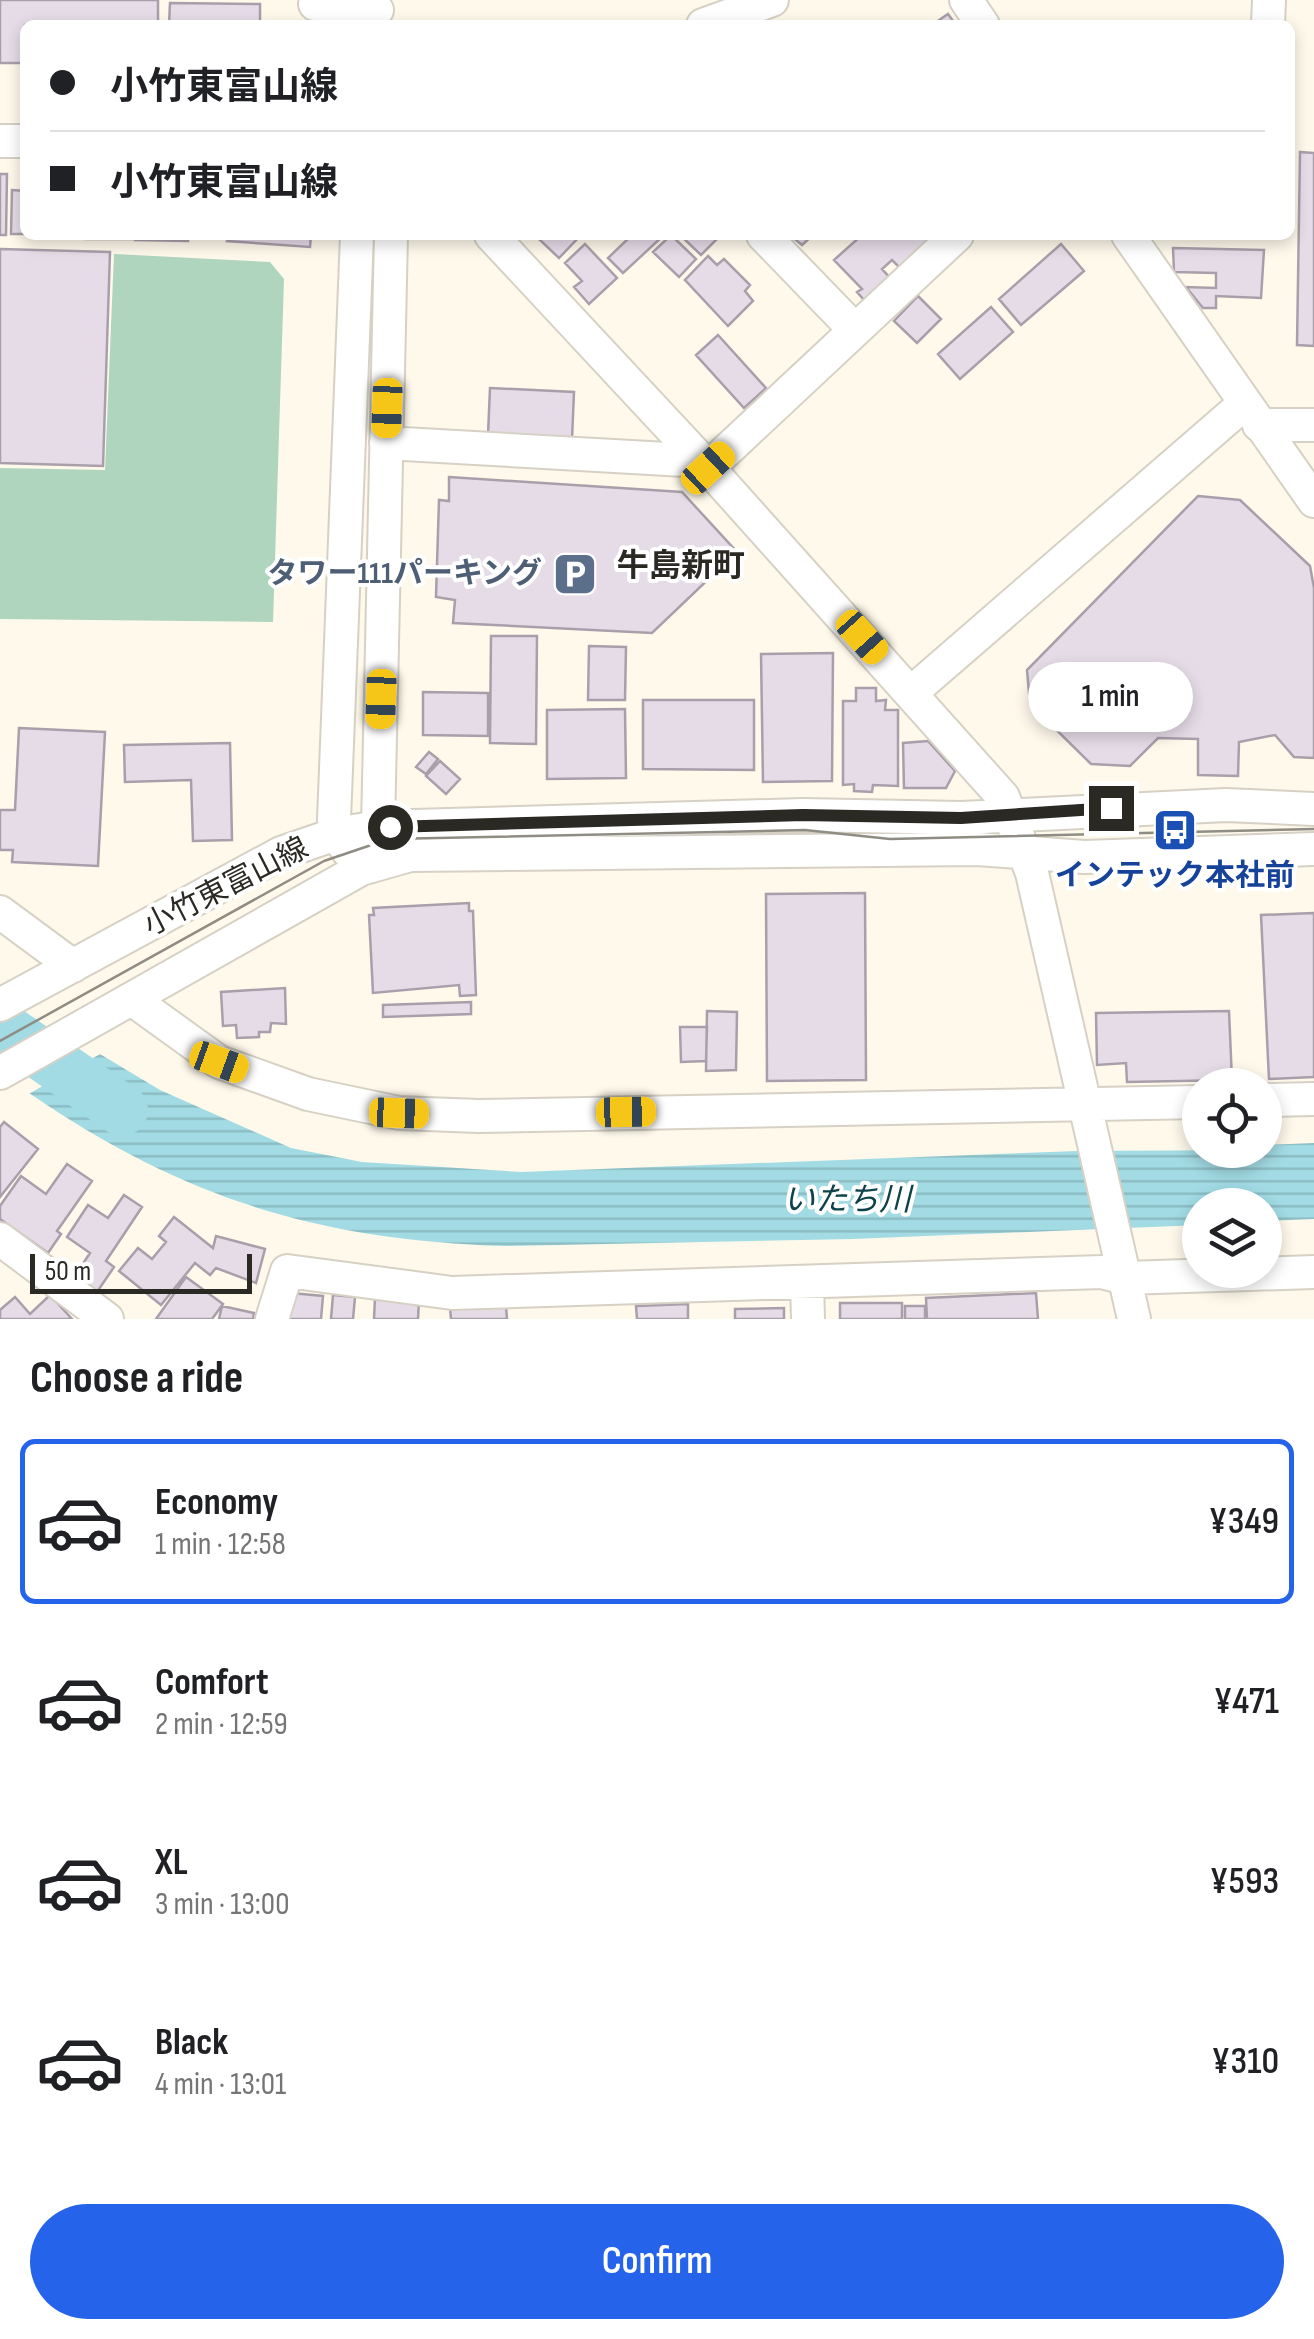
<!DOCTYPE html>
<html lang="en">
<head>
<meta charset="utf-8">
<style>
  :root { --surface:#fff; --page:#f6f6f6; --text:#202124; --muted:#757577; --line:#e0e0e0; --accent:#2563eb }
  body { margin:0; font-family:"Sofia Sans Condensed","Noto Sans JP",sans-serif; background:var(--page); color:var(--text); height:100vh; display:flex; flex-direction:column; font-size:38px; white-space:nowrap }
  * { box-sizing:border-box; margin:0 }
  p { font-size:32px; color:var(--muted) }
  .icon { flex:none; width:55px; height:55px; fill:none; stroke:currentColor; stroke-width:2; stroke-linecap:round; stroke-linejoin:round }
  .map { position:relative; height:1319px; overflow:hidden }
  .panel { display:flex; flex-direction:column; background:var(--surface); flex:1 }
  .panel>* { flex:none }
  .guide { position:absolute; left:20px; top:20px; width:1275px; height:220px; border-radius:15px; box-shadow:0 5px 15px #0003; display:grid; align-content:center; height:220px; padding:0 30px; background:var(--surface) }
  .fabs { position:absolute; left:1182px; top:1068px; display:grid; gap:20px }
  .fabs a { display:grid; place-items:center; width:100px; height:100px; border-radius:50%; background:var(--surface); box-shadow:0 5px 15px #0003; font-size:50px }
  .scale { position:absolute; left:30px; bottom:25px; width:222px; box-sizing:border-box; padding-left:10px; border:5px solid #2b2924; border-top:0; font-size:28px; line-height:35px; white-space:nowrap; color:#2b2924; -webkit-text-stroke:8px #fff; paint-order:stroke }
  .end { position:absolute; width:45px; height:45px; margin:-22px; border:12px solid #2b2924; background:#fff; box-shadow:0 0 0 5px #fff }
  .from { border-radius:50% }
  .bubble { position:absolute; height:70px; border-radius:35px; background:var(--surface); box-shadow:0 5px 15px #0003; font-size:32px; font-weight:600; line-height:70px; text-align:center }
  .car { position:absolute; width:30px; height:60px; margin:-30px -15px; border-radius:12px; box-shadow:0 0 8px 2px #0007; background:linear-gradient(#f5c518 24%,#345 0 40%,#f5c518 0 76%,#345 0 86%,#f5c518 0) }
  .guide b { display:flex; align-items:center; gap:35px; height:95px; font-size:38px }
  .guide b+b { border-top:2px solid var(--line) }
  .guide i { width:25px; height:25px; background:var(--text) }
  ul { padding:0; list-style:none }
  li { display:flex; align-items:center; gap:30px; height:165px; margin:0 20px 15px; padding:0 10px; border:5px solid transparent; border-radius:15px }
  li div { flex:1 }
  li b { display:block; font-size:38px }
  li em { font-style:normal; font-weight:600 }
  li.current { border-color:var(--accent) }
  li>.icon { width:90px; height:90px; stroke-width:1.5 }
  h2 { padding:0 30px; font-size:45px; line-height:120px }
  .action { display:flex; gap:20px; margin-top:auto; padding:20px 30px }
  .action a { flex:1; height:115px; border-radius:60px; background:var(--accent); color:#fff; font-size:40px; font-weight:600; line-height:115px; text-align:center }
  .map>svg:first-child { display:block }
  .pitch { fill:#afd5be }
  .water { fill:url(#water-rules) }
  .pier { fill:#fef9eb }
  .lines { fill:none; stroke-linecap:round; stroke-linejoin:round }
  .river { stroke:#a2dbe4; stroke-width:52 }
  .building { fill:#e6dce8; stroke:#a99faa; stroke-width:2.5 }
  .minor-casing { stroke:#d6d1c4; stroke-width:36 }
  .minor { stroke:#fff; stroke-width:32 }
  .tram { stroke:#8f8c83; stroke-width:2.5 }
  .route { stroke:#2b2924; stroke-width:12 }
  .labels { text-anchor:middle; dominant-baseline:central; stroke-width:8; stroke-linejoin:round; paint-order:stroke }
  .service-label { font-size:30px; font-weight:bold; fill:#4e5e75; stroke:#fff; text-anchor:end }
  .transit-label { font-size:30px; font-weight:bold; fill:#164399; stroke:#fff }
  .street-label { font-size:30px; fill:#2b2924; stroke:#fff }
  .neighbourhood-label { font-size:32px; font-weight:bold; fill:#2b2924; stroke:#fff }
  .water-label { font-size:32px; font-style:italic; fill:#0d4249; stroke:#fff }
</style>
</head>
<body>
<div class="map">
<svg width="1314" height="1319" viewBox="0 0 1314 1319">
  <defs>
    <pattern id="water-rules" width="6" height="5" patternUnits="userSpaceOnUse" patternTransform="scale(2.5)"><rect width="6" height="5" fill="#a2dbe4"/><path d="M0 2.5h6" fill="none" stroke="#8cbcc3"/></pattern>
  </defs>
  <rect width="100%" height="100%" fill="#fef9eb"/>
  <path class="pitch" d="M114,254L270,262L284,279L273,622L0,619V468L105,470Z"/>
  <path class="water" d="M100,1054L160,1090L291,1148L362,1162L521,1172L1077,1151L1265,1150V1145L1314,1143V1219L1265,1221V1205H1200V1225L853,1239L505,1246C318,1240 184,1199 29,1093Z"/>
  <path class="pier" d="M98,1049L105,1051L25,1096L26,1089Z"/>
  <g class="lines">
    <path class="river" d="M0,1026L122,1110"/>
  </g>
  <path class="building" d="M0,0H158V25H25V63H0Z
    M170,3L260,4V25H169Z
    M948,14L956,25H932Z
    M1300,152L1314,153V346L1297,345Z
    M0,174H7L6,235H0Z
    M12,190L25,191V234H11Z
    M85,235H132V239H85Z
    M135,235H188V241L135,240Z
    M228,235H311L310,247L227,241Z
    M545,235H581L559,258L540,240Z
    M632,235H664L623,273L608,258Z
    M671,235L696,259L679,277L653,252Z
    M680,235H721L701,255Z
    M790,235H813L802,245Z
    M862,235H936L901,269L892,260L882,269L891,279L865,301L857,292L862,289L834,260Z
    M585,244L617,278L589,304L574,287L582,281L565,263Z
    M1061,244L1084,271L1021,325L999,299Z
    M1173,248L1264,250L1261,298L1216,296V308H1203L1186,287L1216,288V273L1174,272Z
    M0,249L110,252L103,466L0,463Z
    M708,256L717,265L724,259L750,285L745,291L753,301L728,326L685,280Z
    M918,296L941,319L917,343L894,321Z
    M991,307L1013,332L960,379L938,354Z
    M718,335L766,388L744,408L696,355Z
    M490,388L574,392L572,439L488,435Z
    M449,477L682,492L737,552L652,633L453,623L455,600L436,597L439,500L449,501Z
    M1198,496L1240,500L1310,566L1314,588V758L1294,757L1275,735L1239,742L1238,776L1198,775V739L1158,738L1130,766L1091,764L1030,704L1027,670Z
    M491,636H537L536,744L490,743Z
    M589,646L626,647L625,700H588Z
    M833,653L832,781L763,782L761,654Z
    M856,688H876V701L886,700L885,710H898V786L873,785L872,792L854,791V784L843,785V701H856Z
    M423,692L488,693V736L423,735Z
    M643,700H754V770L643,769Z
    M625,709L626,778L547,779V710Z
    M19,728L105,732L98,866L12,862L13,850H0V810H15Z
    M928,741L955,771L946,788H904L903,743Z
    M230,743L232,840L193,841L191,780L125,782L124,745Z
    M429,752L438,759L426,774L416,767Z
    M440,761L460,779L446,794L426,776Z
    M865,893L866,1080L767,1081L766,894Z
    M469,903V911H473L476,995L460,996L459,985L373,993L369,915H374L373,908Z
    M1314,913V1077L1269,1079L1261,915Z
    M285,988L286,1024L271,1023L270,1032H259V1037L237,1038L236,1025L223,1026L221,992Z
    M471,1002V1014L383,1017V1005Z
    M707,1011L737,1012L736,1070L706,1071Z
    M1229,1011L1232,1080L1127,1082L1126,1063L1097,1065L1096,1013Z
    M680,1027H707L706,1061L681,1062Z
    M4,1122L38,1149L0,1197V1127Z
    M67,1164L92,1181L57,1231L61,1234L48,1253L0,1219V1206L21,1176L46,1194Z
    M124,1195L142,1207L106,1261L114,1267L97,1292L74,1277L90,1253L67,1237L88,1205L108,1218Z
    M174,1217L213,1248L216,1236L265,1249L256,1283L216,1268L210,1275L195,1263L161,1305L119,1271L138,1248L152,1259L166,1242L159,1236Z
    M186,1277L223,1304L212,1319H156Z
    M291,1293L323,1296L321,1319H288Z
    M1036,1293L1038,1319H927L926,1298Z
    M50,1295L72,1319H0V1310L15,1297L30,1314Z
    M333,1295L355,1297L353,1319H331Z
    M375,1298L419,1300L418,1319H374Z
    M840,1303H902V1319H840Z
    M688,1304V1319H637L636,1306Z
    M222,1306L254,1313L253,1319H219Z
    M506,1306L507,1319H451L450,1308Z
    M905,1306H925V1319H905Z
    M784,1308V1319H735V1309Z"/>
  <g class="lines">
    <g class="minor-casing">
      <path id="minor" d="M316,0L315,4L377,10
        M966,0L983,25
        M703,25L772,0
        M1268,25L1269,0
        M0,141H25
        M491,235L712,472L1003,797L1032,873L1134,1319
        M763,235L855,330
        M1128,235L1314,501
        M1259,425H1314
        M386,443L702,461
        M708,468L957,235
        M912,692L1244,404
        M373,845L378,827L391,235
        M348,851L336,834L334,820L357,235
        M0,912L73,966
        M133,1000L219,1062L308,1094L399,1113L479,1116L1200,1102
        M0,1005L281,853L336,834L378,827L803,815L961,818L1226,805L1314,809
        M0,1073L361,869L410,855L977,849L1084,857L1314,849
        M1265,1100L1314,1099
        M0,1239L107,1319
        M807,1283L808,1319
        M272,1319L287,1271L452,1293L1102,1272L1125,1278L1314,1272"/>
    </g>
    <use href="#minor" class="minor"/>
    <path class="tram" d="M0,1041L324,861L389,839L805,830L890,839L1314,829"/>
  </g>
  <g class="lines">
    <path class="route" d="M390,827L803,815L961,818L1111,808"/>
  </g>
  <defs>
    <g id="parking-square" transform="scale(2.25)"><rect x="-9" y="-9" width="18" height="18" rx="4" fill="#5c6f8a" stroke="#fff"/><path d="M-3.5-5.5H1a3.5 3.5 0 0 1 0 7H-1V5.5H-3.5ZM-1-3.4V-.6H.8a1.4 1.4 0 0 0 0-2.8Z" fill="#fff"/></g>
    <g id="bus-square" transform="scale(2.25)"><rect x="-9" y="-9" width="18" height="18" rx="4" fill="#1a4fb4" stroke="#fff"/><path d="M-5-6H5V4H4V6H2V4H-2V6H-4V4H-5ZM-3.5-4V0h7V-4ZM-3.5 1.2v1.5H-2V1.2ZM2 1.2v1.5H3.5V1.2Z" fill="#fff"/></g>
  </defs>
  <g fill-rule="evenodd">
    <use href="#parking-square" x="575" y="574"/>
    <use href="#bus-square" x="1175" y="830"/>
  </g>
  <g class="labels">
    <g class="service-label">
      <text x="542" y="574">タワー111パーキング</text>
    </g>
    <g class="transit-label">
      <text x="1175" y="876">インテック本社前</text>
    </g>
    <g class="street-label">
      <text transform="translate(226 887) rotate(-27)">小竹東富山線</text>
    </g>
    <g class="neighbourhood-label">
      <text x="681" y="566">牛島新町</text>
    </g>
    <g class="water-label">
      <text x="847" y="1200">いたち川</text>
    </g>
  </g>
</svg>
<div class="fabs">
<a><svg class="icon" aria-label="locate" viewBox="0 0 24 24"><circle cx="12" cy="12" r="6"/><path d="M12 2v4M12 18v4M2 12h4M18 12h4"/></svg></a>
<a><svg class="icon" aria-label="layers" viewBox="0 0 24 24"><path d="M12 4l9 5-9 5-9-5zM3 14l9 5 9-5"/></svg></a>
</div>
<div class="scale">50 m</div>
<i class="end from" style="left:390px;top:827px"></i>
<i class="end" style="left:1111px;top:808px"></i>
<div class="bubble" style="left:1028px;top:662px;width:165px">1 min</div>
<i class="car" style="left:387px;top:408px;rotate:182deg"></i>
<i class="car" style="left:708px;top:468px;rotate:47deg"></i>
<i class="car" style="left:862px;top:637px;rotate:138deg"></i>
<i class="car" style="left:381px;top:699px;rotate:182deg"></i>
<i class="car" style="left:219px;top:1062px;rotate:110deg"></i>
<i class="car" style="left:626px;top:1112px;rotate:89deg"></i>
<i class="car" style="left:399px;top:1113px;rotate:92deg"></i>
<div class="guide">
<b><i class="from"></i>小竹東富山線</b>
<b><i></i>小竹東富山線</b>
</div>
</div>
<section class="panel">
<h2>Choose a ride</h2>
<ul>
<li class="current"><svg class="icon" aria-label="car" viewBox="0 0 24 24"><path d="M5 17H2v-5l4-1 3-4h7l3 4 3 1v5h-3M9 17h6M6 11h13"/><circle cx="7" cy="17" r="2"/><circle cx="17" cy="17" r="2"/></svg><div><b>Economy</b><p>1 min · 12:58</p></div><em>¥349</em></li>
<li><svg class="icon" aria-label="car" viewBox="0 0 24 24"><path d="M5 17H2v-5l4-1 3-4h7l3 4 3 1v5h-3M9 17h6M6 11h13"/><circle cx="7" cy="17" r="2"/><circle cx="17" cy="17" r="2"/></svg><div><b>Comfort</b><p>2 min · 12:59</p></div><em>¥471</em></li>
<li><svg class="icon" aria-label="car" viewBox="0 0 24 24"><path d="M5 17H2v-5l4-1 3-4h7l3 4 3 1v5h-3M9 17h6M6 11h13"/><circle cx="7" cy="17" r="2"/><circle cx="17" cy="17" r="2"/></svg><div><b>XL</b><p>3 min · 13:00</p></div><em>¥593</em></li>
<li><svg class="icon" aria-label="car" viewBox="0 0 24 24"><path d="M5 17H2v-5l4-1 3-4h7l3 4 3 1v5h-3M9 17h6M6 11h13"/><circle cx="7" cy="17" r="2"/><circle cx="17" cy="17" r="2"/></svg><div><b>Black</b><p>4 min · 13:01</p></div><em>¥310</em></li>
</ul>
<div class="action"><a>Confirm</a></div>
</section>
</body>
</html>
